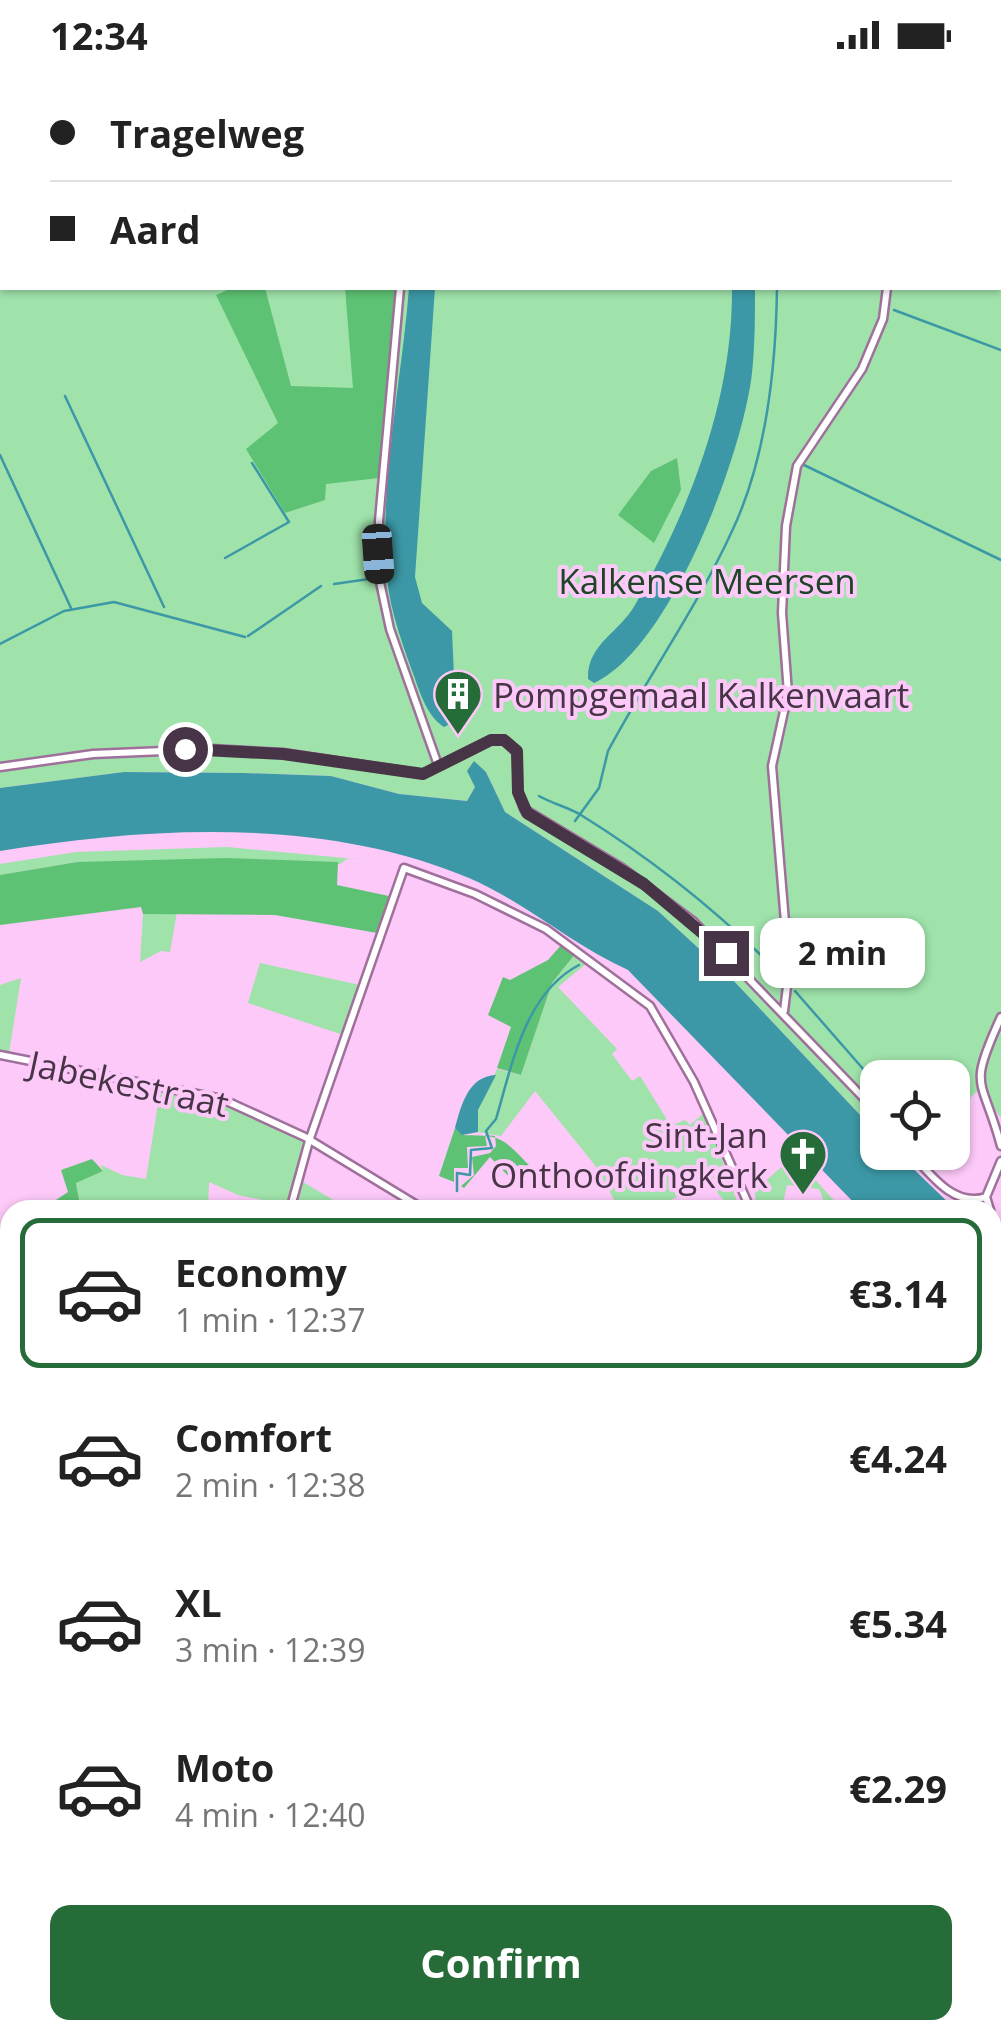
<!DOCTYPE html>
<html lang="en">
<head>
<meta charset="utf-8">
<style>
  :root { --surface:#fff; --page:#f6f6f6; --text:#222; --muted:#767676; --line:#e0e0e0; --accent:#266c38 }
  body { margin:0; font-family:"Open Sans",sans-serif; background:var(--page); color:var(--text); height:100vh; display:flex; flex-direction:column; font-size:38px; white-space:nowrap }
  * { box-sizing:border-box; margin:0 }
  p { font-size:32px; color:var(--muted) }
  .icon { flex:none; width:55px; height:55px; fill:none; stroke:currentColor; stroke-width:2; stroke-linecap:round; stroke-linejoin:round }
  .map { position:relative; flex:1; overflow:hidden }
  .panel { position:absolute; left:0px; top:1130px; width:1002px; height:840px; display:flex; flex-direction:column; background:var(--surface); border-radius:30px 30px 0 0; box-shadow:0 2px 8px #0004 }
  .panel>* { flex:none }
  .banner { position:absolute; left:0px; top:0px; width:1002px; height:220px; box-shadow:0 2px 8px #0004; display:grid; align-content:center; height:220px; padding:0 50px; background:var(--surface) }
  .tools { position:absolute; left:860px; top:990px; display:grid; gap:20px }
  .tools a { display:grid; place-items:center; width:110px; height:110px; border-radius:20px; background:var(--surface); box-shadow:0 2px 8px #0004; font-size:50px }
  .end { position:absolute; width:45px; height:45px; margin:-22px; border:12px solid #483447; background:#fff; box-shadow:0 0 0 5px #fff }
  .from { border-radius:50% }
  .bubble { position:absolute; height:70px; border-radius:20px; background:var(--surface); box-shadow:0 2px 8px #0004; font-size:32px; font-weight:700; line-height:70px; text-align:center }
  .car { position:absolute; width:30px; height:60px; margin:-30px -15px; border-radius:12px; box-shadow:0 0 8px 2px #0007; background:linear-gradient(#222 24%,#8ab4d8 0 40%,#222 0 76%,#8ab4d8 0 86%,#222 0) }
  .banner b { display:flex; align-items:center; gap:35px; height:95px; font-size:38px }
  .banner b+b { border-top:2px solid var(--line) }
  .banner i { width:25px; height:25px; background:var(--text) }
  ul { padding:18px 0 0; list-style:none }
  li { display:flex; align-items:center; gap:30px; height:150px; margin:0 20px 15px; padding:0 30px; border:5px solid transparent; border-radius:20px }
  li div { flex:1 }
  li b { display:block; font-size:38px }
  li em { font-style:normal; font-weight:700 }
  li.current { border-color:var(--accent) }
  li>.icon { width:90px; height:90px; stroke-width:1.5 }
  .action { display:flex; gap:20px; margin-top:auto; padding:20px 50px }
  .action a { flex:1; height:115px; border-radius:20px; background:var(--accent); color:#fff; font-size:40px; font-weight:700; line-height:115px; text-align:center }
  .status { display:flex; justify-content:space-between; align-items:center; height:70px; padding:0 50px; background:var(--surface); direction:ltr }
  .status svg { height:28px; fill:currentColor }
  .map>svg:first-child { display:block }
  .green { fill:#9fe2aa; fill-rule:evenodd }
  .forest { fill:#5ec274 }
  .water { fill:#3c98a6 }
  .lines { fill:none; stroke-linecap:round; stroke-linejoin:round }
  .stream { stroke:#3c98a6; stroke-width:2.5 }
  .ferry { stroke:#203c41; stroke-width:2.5; stroke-dasharray:12 10; stroke-linecap:butt }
  .street-casing { stroke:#9f709b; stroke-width:11 }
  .secondary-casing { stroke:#9f709b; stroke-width:14 }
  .street { stroke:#fff; stroke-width:6 }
  .secondary { stroke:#ede3c6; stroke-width:9 }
  .route { stroke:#483447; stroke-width:12 }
  .labels { text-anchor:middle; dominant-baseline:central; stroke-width:8; stroke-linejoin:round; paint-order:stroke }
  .park-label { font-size:35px; fill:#1d4526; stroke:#fcc9f8 }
  .poi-label { font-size:35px; fill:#483447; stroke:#fcc9f8; text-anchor:start }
  .street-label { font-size:35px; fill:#483447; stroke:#fcc9f8 }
</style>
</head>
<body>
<div class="status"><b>12:34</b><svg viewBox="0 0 49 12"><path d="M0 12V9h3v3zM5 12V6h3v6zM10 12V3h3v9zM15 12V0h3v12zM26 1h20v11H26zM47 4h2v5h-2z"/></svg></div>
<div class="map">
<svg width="1001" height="1970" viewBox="0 0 1001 1970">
  <rect width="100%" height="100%" fill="#fcc9f8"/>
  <path class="green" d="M0,0H1001V1048L980,1019L953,1043L952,1008H878L877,1063L732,909L658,841L505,742L486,702L477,696L472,697L475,717L467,731L399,724L331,706L244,703L124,702L0,718ZM2,2H1000V218H2Z
    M227,777L366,790L348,788L340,794L77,792L0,805V794L76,782Z
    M177,842L170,882L161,881L140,892L143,844Z
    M575,884L587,893L558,917L617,979L612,984L632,1011L640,1006L671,1056L685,1050L690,1055L705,1042L740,1140H732L710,1114L645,1140H620L594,1094L535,1021L501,1066L478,1062V1040L497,999L521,1005L552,913Z
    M260,893L360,915L343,965L248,933Z
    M21,908L9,983L0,981V915Z
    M160,1021L236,1038L307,1073L287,1135L238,1125L209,1112L208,1140H81L76,1112L103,1101L101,1095L122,1105L146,1109Z
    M794,1086L838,1135L834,1140H821L824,1131L819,1119L787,1115L783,1133L796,1140H756L755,1120Z
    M303,1112L350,1140H296Z"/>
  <path class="forest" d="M232,218H265L291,316L353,318L345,218H396L379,408L326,414L325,430L285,443L246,379L278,353L216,225Z
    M677,388L681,420L654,473L618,445L651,401Z
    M226,788L338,792L337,815L389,826L377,863L275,845L143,844L141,837L0,855V805L77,792Z
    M562,874L575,884L552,913L521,1005L497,998L511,957L488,945L503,907L510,910L548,890Z
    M455,1058L463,1065C501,1066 501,1066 529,1095L516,1114L490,1087L464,1118L461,1116L474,1105L472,1087L490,1083L496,1076L495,1066L485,1065L487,1076L467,1077L468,1098H454V1112L439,1106Z
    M92,1089L103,1101L76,1113L81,1140H41L68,1122L61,1100Z"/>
  <path class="water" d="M409,218H435L415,507L422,533L452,561L456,651L444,657C425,645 419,618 411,598C399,564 387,530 386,494C381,403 402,308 409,218Z
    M732,218H755C755,246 755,275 752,303C743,383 671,578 594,613L588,609C587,574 619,563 635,535C690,439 733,329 732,218Z
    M474,691L486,702L505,742L658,841L732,909L877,1063L878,1082L897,1083L956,1140H861L628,900C572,875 525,832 469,808C325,747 151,756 0,781V718L124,702L244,703L331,706L399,724L467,731L475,717L467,701Z
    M496,1005L478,1040V1062L462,1065L455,1058C461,1036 468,1006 496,1005Z
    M993,1167L1001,1173V1256L993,1250Z"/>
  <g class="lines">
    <path class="stream" d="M63,2L67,0
      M0,59L2,57
      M1000,110H1001
      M1000,196L1001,197
      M894,240L1001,280
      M65,326L164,537
      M0,385L71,538
      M804,395L1001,490
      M225,488L289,452L252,393
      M334,514L369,509
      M248,566L321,516
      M0,574L64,541L114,532L245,567
      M539,726C553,734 568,737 581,745C655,791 719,842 780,904
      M575,751L599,718L608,681C648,606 698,536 733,459C766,388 776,295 777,218
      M795,921L878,1016
      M457,1121V1103L470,1105L471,1080L492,1078L486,1061L496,1049C512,995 525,923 579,895
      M465,1960L467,1967
      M467,1969V1970"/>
    <path class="ferry" d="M993,1235L1001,1205"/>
    <g class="street-casing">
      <path id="street" d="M999,2L1000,0
        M400,218L379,451L380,512L390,559L438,695
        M0,697L93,684L211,679L283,683L423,704L491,670H504L517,683L518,723L524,739L622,798L694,852L878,1043
        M784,941L789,900L772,696L788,623L782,543L786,456L797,396L862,299L883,249L887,218
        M1001,947C967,1021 982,1005 1001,1076
        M0,985L222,1029L305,1067L425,1140
        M910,1082C930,1104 954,1138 986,1127L1001,1091
        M986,1127L990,1140
        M290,1140L309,1071L404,798L475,824L546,859L650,936L694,1012L751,1140
        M992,1151L1001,1158
        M992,1526L1001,1535
        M0,1671H10
        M992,1769L1001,1781
        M0,1852L10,1845
        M992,1888L1001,1880
        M833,1960L842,1970
        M982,1960L992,1970
        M696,1961L703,1970"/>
    </g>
    <g class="secondary-casing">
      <path id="secondary" d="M992,1351L1001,1359
        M0,1405L10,1400
        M530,1960L531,1970"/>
    </g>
    <use href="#street" class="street"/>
    <use href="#secondary" class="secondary"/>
  </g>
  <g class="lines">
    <path class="route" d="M185,679L283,684L423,704L491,670H504L517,681L518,722L527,743L644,814L726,883"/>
  </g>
  <defs>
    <g id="building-pin" transform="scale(2.5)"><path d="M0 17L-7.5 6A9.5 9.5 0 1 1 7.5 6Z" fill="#266c38" stroke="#fcc9f8"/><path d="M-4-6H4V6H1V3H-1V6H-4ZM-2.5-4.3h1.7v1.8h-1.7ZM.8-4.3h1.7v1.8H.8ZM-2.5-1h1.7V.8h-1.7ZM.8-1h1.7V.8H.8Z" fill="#fff"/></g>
    <g id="church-pin" transform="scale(2.5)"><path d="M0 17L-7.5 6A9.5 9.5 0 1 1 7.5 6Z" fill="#266c38" stroke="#fcc9f8"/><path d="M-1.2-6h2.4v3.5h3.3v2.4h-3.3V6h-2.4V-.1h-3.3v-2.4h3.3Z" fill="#fff"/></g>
  </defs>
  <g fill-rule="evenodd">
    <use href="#building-pin" x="458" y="624"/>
    <use href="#church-pin" x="803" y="1084"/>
  </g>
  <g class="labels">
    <g class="park-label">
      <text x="707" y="510">Kalkense Meersen</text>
    </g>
    <g class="poi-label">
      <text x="493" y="624">Pompgemaal Kalkenvaart</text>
      <text x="768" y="1064" text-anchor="end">Sint-Jan<tspan x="768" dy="40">Onthoofdingkerk</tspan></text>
    </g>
    <g class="street-label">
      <text transform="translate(129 1013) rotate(12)">Jabekestraat</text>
    </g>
  </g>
</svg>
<div class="tools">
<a><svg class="icon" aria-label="locate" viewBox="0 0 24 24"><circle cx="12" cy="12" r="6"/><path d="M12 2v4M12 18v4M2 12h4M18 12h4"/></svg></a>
</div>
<i class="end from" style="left:185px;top:679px"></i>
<i class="end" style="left:726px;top:883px"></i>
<div class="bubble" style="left:760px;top:848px;width:165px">2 min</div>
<i class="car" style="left:378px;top:484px;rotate:176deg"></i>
<div class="banner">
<b><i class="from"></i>Tragelweg</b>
<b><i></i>Aard</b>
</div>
<section class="panel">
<ul>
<li class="current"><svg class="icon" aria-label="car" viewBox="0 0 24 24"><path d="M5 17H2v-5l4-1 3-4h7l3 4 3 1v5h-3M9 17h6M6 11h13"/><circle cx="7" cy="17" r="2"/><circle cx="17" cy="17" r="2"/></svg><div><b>Economy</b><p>1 min · 12:37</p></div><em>€3.14</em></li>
<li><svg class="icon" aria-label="car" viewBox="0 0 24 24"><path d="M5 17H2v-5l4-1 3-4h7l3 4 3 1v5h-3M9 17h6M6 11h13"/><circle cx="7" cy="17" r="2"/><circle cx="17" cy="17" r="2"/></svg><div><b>Comfort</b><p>2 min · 12:38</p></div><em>€4.24</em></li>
<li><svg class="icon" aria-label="car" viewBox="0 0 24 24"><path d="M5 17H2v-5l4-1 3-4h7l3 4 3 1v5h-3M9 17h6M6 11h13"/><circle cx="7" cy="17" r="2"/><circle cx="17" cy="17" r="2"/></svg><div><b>XL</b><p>3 min · 12:39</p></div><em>€5.34</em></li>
<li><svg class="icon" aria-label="car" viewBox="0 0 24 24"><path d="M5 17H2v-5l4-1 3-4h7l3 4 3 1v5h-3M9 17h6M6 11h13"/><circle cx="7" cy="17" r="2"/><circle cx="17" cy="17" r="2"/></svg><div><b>Moto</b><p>4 min · 12:40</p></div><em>€2.29</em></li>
</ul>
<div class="action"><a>Confirm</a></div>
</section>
</div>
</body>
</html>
